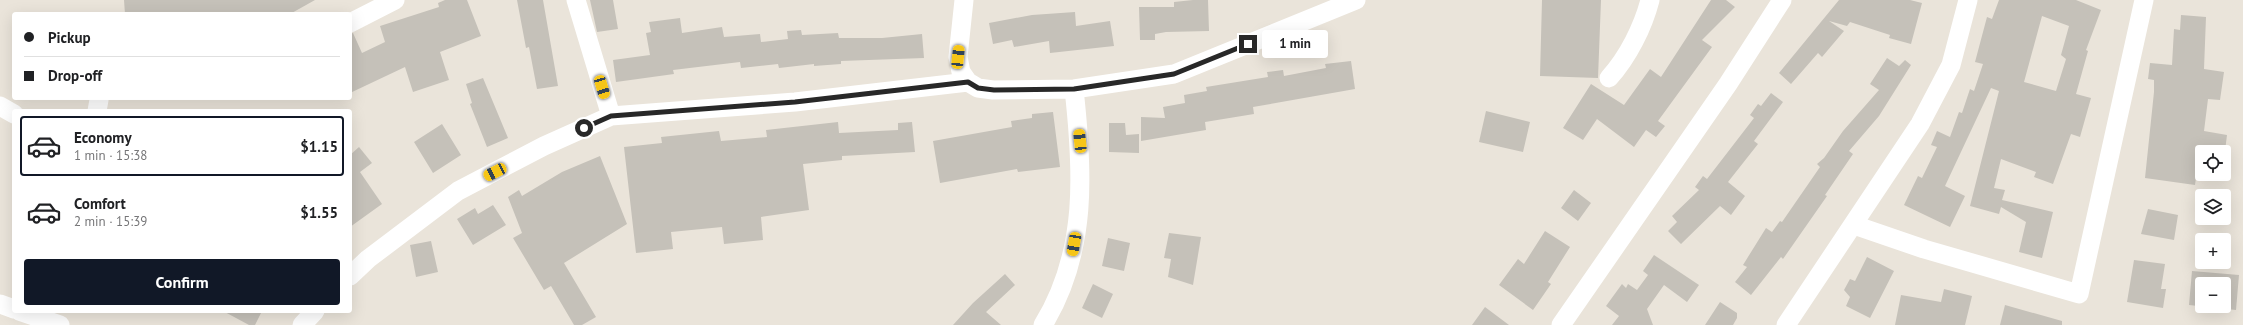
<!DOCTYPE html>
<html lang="en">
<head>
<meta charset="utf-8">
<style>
  :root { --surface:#fff; --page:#f6f6f6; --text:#202124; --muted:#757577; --line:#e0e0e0; --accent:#111827 }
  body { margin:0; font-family:"PT Sans",sans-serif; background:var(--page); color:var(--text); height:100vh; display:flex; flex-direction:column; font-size:15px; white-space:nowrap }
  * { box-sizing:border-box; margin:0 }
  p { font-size:13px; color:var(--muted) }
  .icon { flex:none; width:22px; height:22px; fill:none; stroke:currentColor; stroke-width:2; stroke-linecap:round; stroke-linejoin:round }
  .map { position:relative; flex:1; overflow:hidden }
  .details { position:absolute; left:12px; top:109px; width:340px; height:204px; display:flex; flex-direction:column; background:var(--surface); border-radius:4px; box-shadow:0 4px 16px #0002 }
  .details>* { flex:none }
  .guide { position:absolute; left:12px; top:12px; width:340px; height:88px; border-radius:4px; box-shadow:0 4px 16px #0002; display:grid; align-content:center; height:88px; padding:0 12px; background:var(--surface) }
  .tools { position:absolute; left:2195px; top:145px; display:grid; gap:8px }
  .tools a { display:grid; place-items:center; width:36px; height:36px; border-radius:4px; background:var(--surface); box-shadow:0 4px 16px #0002; font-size:20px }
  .end { position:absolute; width:18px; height:18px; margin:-9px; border:5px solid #282828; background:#fff; box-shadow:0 0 0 2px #fff }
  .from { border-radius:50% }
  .bubble { position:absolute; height:28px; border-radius:4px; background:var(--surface); box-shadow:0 4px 16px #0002; font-size:13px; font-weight:800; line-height:28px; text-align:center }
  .car { position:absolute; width:12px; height:24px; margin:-12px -6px; border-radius:5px; box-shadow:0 0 3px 1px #0007; background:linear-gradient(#f5c518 24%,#345 0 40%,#f5c518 0 76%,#345 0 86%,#f5c518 0) }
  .guide b { display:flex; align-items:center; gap:14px; height:38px; font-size:15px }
  .guide b+b { border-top:1px solid var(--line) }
  .guide i { width:10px; height:10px; background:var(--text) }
  ul { padding:7px 0 0; list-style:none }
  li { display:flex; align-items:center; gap:12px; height:60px; margin:0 8px 6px; padding:0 4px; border:2px solid transparent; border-radius:4px }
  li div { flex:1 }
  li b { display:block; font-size:15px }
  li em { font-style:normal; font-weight:800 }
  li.on { border-color:var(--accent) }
  li>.icon { width:36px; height:36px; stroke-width:1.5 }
  .primary-button { display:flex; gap:8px; margin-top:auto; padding:8px 12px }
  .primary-button a { flex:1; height:46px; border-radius:4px; background:var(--accent); color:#fff; font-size:16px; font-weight:800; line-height:46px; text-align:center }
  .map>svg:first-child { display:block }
  .building { fill:#c5c1b9; fill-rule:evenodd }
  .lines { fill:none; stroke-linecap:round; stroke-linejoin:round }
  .minor { stroke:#fff; stroke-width:19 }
  .route { stroke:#282828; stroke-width:5 }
</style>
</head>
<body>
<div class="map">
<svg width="2243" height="325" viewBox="0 0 2243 325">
  <rect width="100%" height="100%" fill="#eae4da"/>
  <path class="building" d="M124,0H315L290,14H125Z
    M445,0H467L481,36L440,52L449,80L413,92L405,67L350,93V34L353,33L362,53L385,42L380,26L439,7L438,3Z
    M517,0H543L558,86L537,89L529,47L526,48Z
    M590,0H613L618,29L597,32Z
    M1193,0H1208L1209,31L1166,32L1155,34V40H1140L1139,7H1174V2Z
    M1542,0H1601L1598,78L1540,76Z
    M1711,0H1726L1735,7L1702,40L1712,47L1658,121L1665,126L1656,137L1646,130L1634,147L1597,119L1583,140L1563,128L1591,84L1624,105L1650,69L1661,77Z
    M1839,0H1910L1922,3L1911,44L1889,38L1890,35L1850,22L1847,26L1829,21L1844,31L1822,57L1818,53L1791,84L1779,73Z
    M1999,0H2076L2101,10L2086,50L2088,51L2076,94L2091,98L2080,137L2071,134L2053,184L2034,177L2036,172L2001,159L1994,188L2005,190L2002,200L2053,212L2042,258L2019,252L2026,222L2001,207L1999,214L1970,206L1999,91L1991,88L1945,186L1965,196L1950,227L1904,205L1918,176L1922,178L1937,147L1931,145L1937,131L1950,137L1959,112L1962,113L1970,89L1974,91L1983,64L1975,62L1987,17L1992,19ZM2042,16L2069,26L2061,55L2066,59L2056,91L2024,82Z
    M1075,12L1076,26L1110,21L1114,46L1050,53L1049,41L1014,47L1012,40L993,44L989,23L1032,15Z
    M2181,15L2206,17L2204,69L2224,72L2220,100L2208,99L2204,131L2227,135L2225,151L2200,146L2195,185L2145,178L2154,92V80L2148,79L2150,63L2172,65L2174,29L2180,30Z
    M680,18L682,33L722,27L724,37L760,34L761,42L788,39L787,31L801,30L802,35L838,33L839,38H882L922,34L924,58L841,61V64L814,66V64L779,68L778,64L741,68L740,62L673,70L674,74L616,82L613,60L650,55L646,33L651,32L649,22Z
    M1887,58L1899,66L1905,60L1911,65L1879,116L1849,151L1853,154L1825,195L1827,196L1783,259L1781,257L1751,295L1735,282L1747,267L1743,265L1766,228L1772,232L1780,221L1782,222L1820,167L1817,164L1824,158L1843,131L1879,90L1870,84Z
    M1351,61L1355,89L1253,107L1254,114L1205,122L1206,130L1141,141V117L1165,118L1163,107L1185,103L1184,95L1207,91L1206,87L1268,77L1267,72L1283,70L1284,76L1326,68L1325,64Z
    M483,78L508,138L487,147L470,104L472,103L466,84Z
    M1771,93L1783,102L1754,141L1758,144L1728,182L1745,196L1731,215L1720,206L1681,244L1668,231L1677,222L1672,216L1699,190L1695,187L1703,176L1707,179L1754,118L1750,115L1758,104L1761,106Z
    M1486,111L1530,122L1523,152L1479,142Z
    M1053,112L1060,167L1018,172L1017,169L940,183L933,141L1012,127L1011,121L1032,118V114Z
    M838,122L839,133L898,130V123L912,122L915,152L842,156V160L803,164L809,210L761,217L763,240L724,244L722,227L671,232L673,249L636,253L624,147L662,143L661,137L719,131L721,141L767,137L766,130Z
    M1109,123H1125L1126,135L1139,134V153L1109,152Z
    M442,124L461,155L433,173L414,142Z
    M359,147L372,163L360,172L382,204L350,227V155Z
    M600,156L627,224L564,263L596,317L582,325H574L551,286L544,290L513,238L522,233L508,197L519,190L522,196L562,172Z
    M1574,190L1591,203L1578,221L1561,208Z
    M493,205L506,225L473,245L457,219L475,208L478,214Z
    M2148,209L2178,215L2174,240L2141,234Z
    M1545,231L1570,247L1548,282L1551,284L1533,310L1499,285L1518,259L1524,264Z
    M1169,233L1201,237L1193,285L1168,277L1171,259L1164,258Z
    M1108,238L1130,243L1124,271L1102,266Z
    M431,241L438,272L416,277L410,245Z
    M1654,255L1699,285L1687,302L1664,285L1647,309L1653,325H1612L1619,316L1606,306L1622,284L1626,288L1628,284L1637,290L1648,275L1643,271Z
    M1867,257L1894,271L1870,318L1846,306L1850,297L1844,290L1850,279L1855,281Z
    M2134,260L2165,264L2161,289H2166L2163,308L2127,302Z
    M2192,271L2239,275L2236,310L2189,305ZM2202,284H2224V306H2202Z
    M1005,274L1015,285L986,312L1001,325H953L973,303Z
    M1093,284L1113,294L1102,318L1082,308Z
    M1944,289L1972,296L1965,325H1895L1901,295L1941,302Z
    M1720,302L1737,313V318L1733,325H1705Z
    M2005,305L2062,321V325H2000Z
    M1485,307L1509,325H1472Z
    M223,311H262L255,325H249Z"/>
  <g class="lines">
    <path class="minor" d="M576,0L611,116
      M964,0L958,57L961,72L968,82L978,88L993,90L1074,89L1174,74L1356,0
      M350,23L395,0
      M1609,78C1628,57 1643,27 1650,0
      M0,106L14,114
      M97,111L99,100
      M1854,225L1924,249L2079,294L2144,0
      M350,276L368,259L458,191L544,146L611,116L795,102L968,82
      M0,304L14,309
      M19,311L60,325
      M302,325L315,311
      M1043,325C1088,252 1083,170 1074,89
      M1561,325L1728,84L1782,0
      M1786,325L1920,124L1951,65L1968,0"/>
  </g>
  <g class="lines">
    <path class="route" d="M584,128L611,116L795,102L968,82L978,88L994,90L1074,89L1174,74L1248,44"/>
  </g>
</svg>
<div class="tools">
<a><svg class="icon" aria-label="locate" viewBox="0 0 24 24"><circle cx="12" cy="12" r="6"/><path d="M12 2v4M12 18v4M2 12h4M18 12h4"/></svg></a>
<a><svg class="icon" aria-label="layers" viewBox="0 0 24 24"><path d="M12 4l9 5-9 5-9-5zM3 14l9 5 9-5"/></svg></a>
<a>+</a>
<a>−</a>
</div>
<i class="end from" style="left:584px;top:128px"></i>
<i class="end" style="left:1248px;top:44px"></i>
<div class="bubble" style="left:1262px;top:30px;width:66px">1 min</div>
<i class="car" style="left:958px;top:57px;rotate:6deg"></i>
<i class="car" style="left:602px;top:87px;rotate:163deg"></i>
<i class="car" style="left:1080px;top:141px;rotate:354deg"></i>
<i class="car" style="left:495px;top:172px;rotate:243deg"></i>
<i class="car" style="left:1074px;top:244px;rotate:190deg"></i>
<div class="guide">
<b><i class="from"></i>Pickup</b>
<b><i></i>Drop-off</b>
</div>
<section class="details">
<ul>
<li class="on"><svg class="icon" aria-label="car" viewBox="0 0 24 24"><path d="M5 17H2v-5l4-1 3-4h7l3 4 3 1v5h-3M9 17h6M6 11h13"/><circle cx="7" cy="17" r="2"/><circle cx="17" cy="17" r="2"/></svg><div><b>Economy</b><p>1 min · 15:38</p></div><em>$1.15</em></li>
<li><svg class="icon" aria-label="car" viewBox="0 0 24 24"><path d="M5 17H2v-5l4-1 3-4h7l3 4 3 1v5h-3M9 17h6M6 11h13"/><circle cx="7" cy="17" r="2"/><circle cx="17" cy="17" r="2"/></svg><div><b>Comfort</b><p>2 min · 15:39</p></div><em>$1.55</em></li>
</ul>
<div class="primary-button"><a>Confirm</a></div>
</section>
</div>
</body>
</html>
